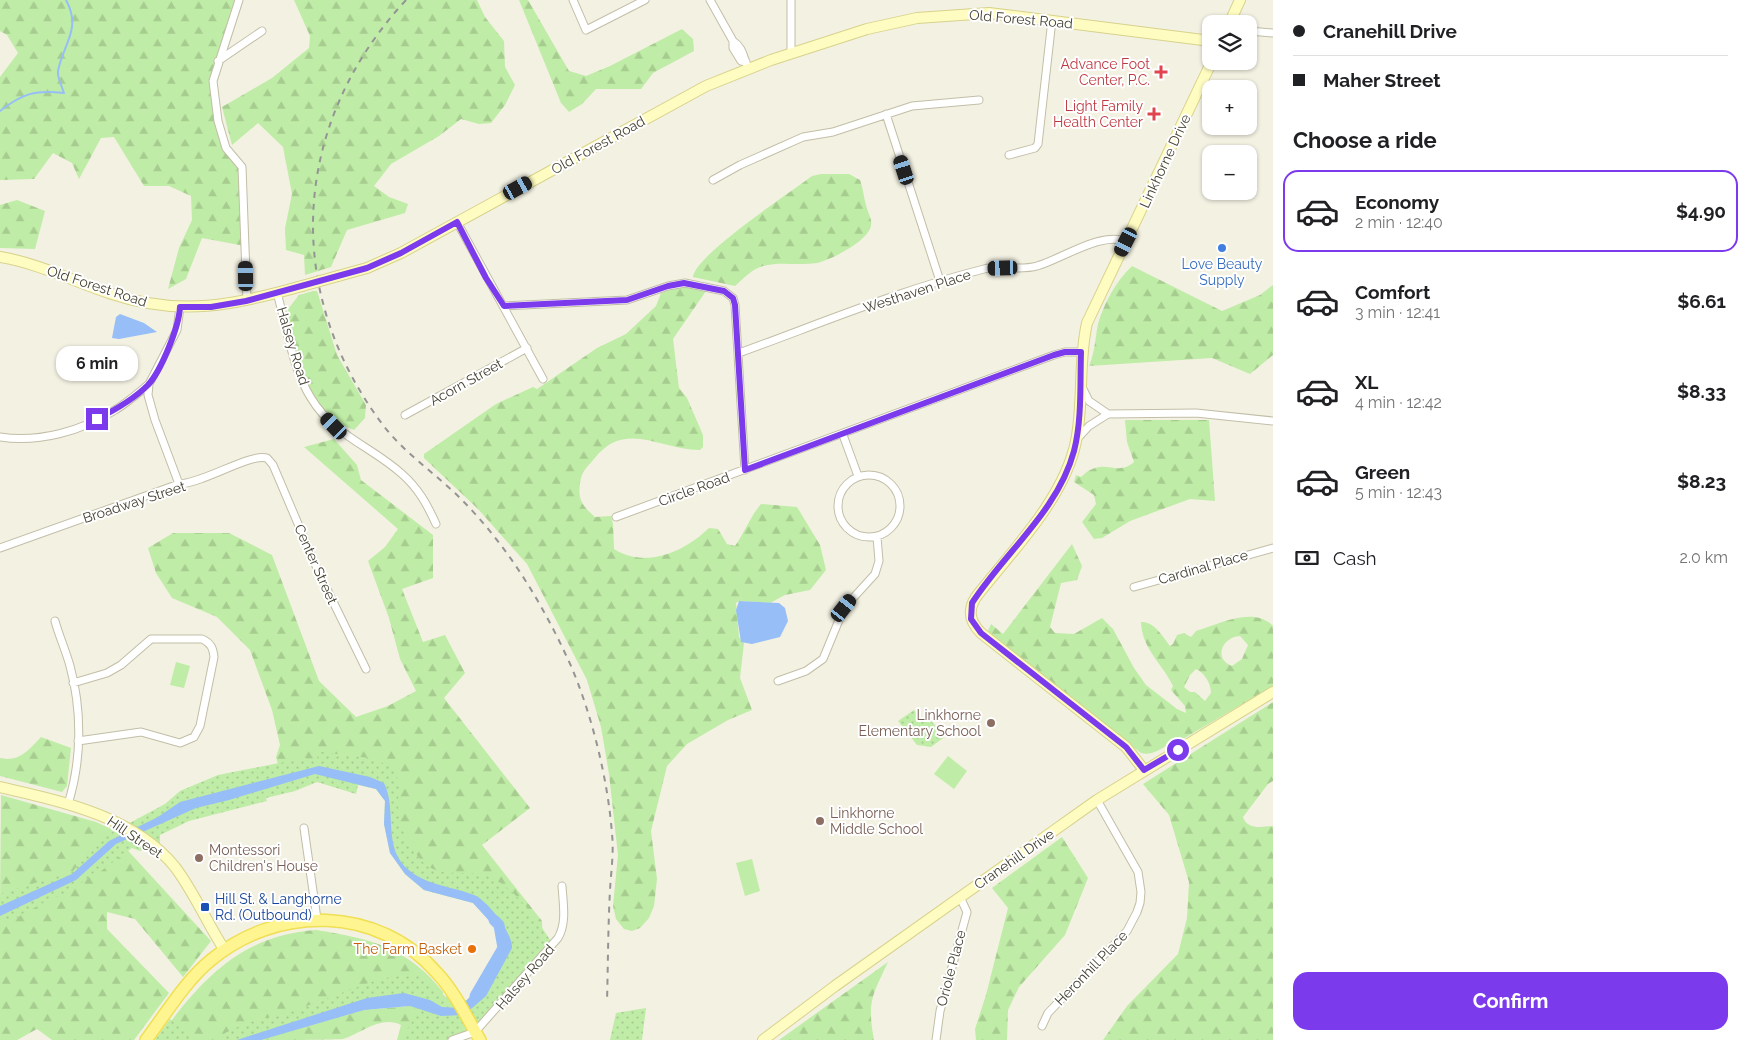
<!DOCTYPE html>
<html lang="en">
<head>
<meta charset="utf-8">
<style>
  :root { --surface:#fff; --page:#f6f6f6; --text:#202124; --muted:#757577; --line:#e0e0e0; --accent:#7c3aed }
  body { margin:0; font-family:Raleway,sans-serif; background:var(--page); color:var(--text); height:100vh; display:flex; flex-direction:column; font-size:19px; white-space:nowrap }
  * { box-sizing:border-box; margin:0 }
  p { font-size:16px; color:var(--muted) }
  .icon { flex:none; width:28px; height:28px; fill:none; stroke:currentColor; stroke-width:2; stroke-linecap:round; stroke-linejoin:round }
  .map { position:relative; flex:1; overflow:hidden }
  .sheet { display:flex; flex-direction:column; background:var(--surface); width:475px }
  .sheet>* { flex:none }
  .top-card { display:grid; align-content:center; height:110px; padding:0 20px; background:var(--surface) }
  .tools { position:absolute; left:1202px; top:15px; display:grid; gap:10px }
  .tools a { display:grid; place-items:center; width:55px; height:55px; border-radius:10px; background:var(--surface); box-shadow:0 1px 4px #0004; font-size:25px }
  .end { position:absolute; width:22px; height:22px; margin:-11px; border:6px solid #7c3aed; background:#fff; box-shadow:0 0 0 2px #fff }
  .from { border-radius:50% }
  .bubble { position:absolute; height:35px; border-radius:15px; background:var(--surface); box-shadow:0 1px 4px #0004; font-size:16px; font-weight:700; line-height:35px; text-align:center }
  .car { position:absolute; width:15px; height:30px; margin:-15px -8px; border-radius:6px; box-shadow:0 0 4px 1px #0007; background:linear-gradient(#222 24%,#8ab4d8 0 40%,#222 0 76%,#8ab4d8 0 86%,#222 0) }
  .top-card b { display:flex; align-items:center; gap:18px; height:48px; font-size:19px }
  .top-card b+b { border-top:1px solid var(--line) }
  .top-card i { width:12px; height:12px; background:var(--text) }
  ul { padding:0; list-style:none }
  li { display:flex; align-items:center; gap:15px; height:82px; margin:0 10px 8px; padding:0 10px; border:2px solid transparent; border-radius:15px }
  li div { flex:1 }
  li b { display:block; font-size:19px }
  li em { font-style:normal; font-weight:700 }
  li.selected { border-color:var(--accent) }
  li>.icon { width:45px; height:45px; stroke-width:1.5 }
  h2 { padding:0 20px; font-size:22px; line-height:60px }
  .pay { display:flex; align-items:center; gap:12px; height:55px; padding:0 20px; font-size:19px }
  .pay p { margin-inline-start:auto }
  .button { display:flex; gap:10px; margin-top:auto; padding:10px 20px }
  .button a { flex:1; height:58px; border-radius:15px; background:var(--accent); color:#fff; font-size:20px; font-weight:700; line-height:58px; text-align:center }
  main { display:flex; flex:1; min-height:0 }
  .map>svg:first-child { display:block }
  .grass { fill:#bfeca6 }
  .forest { fill:url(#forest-firs); fill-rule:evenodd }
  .park { fill:url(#park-dots) }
  .water { fill:#97bef7 }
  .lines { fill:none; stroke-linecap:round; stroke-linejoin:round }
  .stream { stroke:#97bef7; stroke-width:2 }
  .river { stroke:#97bef7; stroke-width:11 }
  .street-casing { stroke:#c2bea7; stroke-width:9 }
  .secondary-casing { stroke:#d8d28d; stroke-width:12 }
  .primary-casing { stroke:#efdf54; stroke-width:14 }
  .street { stroke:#fff; stroke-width:7 }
  .secondary { stroke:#fffcc1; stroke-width:10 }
  .primary { stroke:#fff590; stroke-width:11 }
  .rail { stroke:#949494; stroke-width:2; stroke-dasharray:6 6; stroke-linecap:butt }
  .secondary-bridge-casing { stroke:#d8d28d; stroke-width:12; stroke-linecap:butt }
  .secondary-bridge { stroke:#fffcc1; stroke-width:10 }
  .route { stroke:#7c3aed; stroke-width:6 }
  .health-dot { fill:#e0444e; stroke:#fff; stroke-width:2 }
  .shop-dot { fill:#3f7fe0; stroke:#fff; stroke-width:2 }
  .education-dot { fill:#8d6e63; stroke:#fff; stroke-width:2 }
  .transit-dot { fill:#1a4fb4; stroke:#fff; stroke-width:2 }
  .food-dot { fill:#e8710a; stroke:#fff; stroke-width:2 }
  .labels { text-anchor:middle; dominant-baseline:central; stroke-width:4; stroke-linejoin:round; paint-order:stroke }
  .street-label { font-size:14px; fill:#454132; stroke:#fff }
  .health-label { font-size:14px; fill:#be3a42; stroke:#fff; text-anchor:end }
  .shop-label { font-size:14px; fill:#366cbe; stroke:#fff }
  .education-label { font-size:14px; fill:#785e54; stroke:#fff; text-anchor:start }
  .transit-label { font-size:14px; fill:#164399; stroke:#fff; text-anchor:start }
  .food-label { font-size:14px; fill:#c56008; stroke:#fff; text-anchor:end }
</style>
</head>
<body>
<main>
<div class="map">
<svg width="1273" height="1040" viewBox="0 0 1273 1040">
  <defs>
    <pattern id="forest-firs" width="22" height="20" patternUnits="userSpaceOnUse" patternTransform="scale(1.25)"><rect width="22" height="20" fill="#bfeca6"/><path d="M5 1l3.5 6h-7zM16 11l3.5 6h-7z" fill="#a6cc8f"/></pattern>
    <pattern id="park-dots" width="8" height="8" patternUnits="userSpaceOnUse" patternTransform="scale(1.25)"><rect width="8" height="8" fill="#bfeca6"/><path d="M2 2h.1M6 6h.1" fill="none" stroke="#a6cc8f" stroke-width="1.8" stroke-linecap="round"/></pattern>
  </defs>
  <rect width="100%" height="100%" fill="#f3f1e2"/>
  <path class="grass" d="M176,662L190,666L184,688L170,685Z
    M948,756L967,771L954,789L934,774Z
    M752,859L760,891L745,896L736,863Z"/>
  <path class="forest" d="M0,0H239L213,81L226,148L242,167L245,246L202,238L186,279L168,289L179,248L192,220L191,196L169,186H144L114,137L101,138L79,179L72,163L53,153L34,179L0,180V77L18,53L7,35L0,31Z
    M294,0H477L485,17L504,41L505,67L515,85L505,105L491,123L479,124L461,119L439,136L391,164L374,186L389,197L408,204L405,213L347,230L331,267L305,275L304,255L286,250L285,228L292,194L283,147L258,123L232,145L222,107L272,78L309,48L310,36Z
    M519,0H528L569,71L586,76L610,66L682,29L693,39L694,51L653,73L641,89H596L582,104L569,112L561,103Z
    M821,174H849L860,180C864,191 864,202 869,214C870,217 872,221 871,225C870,240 831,260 817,263C799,266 781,261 763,266C752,269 744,278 735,286L693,277C696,254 790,193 812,176Z
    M17,200L45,211L35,249L0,248V205Z
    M1132,266L1222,311L1260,295L1273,285V355L1250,374L1212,358L1089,366C1095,352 1095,339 1098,324C1104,303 1116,281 1132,266Z
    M682,286L708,288L673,339L679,388L687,398L703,435V447L700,450C660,450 625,419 594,459C589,465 583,470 581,478C577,497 580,504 595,517L611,516L613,524L614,549C646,569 684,552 709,528L718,529L727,544L735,546C745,532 750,517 761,504L797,507L820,545L826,570L810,590L785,595L770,603L739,601L736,603L739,637L744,643L740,678L752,710L728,720L687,744L667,766L651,831L657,879L654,906L649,918L640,928L632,931L624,929L616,919L613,906L618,855L609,774L601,727L587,680L527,564L478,509L424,458V454L496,404L533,387L537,389L597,348L626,334L656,306L661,293Z
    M313,291H317L337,355L366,405L365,418L354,430L342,425L318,406L300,371L289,322L288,309L299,295Z
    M1125,420H1209L1215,501L1190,499L1130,521L1102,538L1094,539L1082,522L1096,504L1094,495L1074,482L1076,475L1081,477C1104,455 1116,478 1134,462L1127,442Z
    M334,439L357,465L361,480L433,535V578L402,589L423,642L445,635L465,673L444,698L530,808L482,845L542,921L543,948H512L476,895L408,870L384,783L281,776L276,757L280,745L272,710L250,650L217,617L172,598L156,573L148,548L173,533H229L272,555L319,681L356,717L388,706L416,691L400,659L389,618L368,561L385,547L398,529L304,447Z
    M1072,544L1082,566L1077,580L1061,583L1050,627L1055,633L1074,634L1102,618L1113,629L1134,668L1146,685L1177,709L1186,713L1185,706L1171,690L1173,686C1162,663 1142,649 1141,622C1154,621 1163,637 1170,646L1173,644L1177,635L1184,633L1191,637L1196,631C1220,624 1253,606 1273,626V686L1183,739C1166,742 1157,757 1141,753L1000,643L988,631L991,624L1003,634ZM1240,636L1248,645L1242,659L1232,666C1213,659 1222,637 1240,636ZM1196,669C1205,673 1211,684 1211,693L1205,701L1195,692H1190L1184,687L1190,675Z
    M1273,702V781L1268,784L1243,817C1247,830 1262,827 1273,826V1040H1103L1127,1006L1178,954L1187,918L1189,882L1169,815L1143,784Z
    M41,737L71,748L67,786L62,792L0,776V758C18,763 29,750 41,737Z
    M1,795L96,822L111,829L118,836L72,874L0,906Z
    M1062,837L1088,878L1065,935L1019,987L1008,1010L1007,1040H976L975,1029L986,995L1008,908L992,888Z
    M120,842L211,941L183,977L135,919L107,912V929L169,993L134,1040H52L37,1029L17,1040H0V916L16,909Z
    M316,930C369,938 409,948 443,992L442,1007L404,993L237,1040H157C199,982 240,935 316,930Z
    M888,962C872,996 867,1002 874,1040H779Z
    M410,1006L441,1016L439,1040H397L401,1025C381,1015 362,1033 343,1039C328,1040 279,1040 261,1040L364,1010Z"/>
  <path class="park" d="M914,710L922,718L926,716L946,736L931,747L917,745L898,721Z
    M314,751L369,758L392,766C405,789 395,795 399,817C401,832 414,854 425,864C443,879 467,869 487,876C516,887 537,920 553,944L475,1032L452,1040H400L419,1011C397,992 293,1034 262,1040C249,1040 233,1040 220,1040L225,1033L246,1023L293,1011L371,982L405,973L420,975L452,1002L468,1000L480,988L503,948L500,932L473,903L424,890L405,874L390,853L384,824L385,801L376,789L358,785L356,794L317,782L295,791L266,798L267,801L189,821L160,835V843L140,851L132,848L97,874L95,872L71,891L43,903L18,917L0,921V894L73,871L98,840L165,804L180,791L218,775L305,758L318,759Z
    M646,1008L642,1040H610L616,1013Z
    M170,1019L195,1040H155Z"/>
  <path class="water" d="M120,314L144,323L157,332L119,339L112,338L116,317Z
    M739,601L779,603L785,608L788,621L780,637L752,644L741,642L736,610Z
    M319,766L370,777L384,783C398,811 381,849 410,871C429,886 451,886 474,895C487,900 513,933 512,948L486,996L464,1015L441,1016L410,1006L364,1010L261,1040H237L367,998L404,993L430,1000L442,1007L459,1008L490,976L505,946L502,935L473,903L424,890L405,874L390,853L384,824L385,801L376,789L315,774L229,800L196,808L116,844L76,880L0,916V906L72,874L109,841L158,817L180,802Z"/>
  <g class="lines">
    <path class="stream" d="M0,111C23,93 35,90 64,93C62,87 57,77 58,71C63,44 82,29 66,0"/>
    <path class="river" d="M475,996L503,948L499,925L494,920"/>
    <g class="street-casing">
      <path id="street" d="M239,0L213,81L218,121L226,148L242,167L247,301
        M573,0L586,30L645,0
        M710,0L733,41C744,48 743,58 748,67
        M791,0V53
        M1249,31L1273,33
        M733,41V48L741,61L746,62
        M218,61L262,31
        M886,114L940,281
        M1009,155L1035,148L1038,144L1052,20
        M713,180L740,165L803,137L833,132L912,106L979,100
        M457,222L543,379
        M277,293C287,327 292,368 311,398C334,436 371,446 402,474C418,488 427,504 436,524
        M504,306L627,300L668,286L685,283L724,291L733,298L735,305L745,470
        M739,353C819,324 900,290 984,269C1001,265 1020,271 1037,266C1060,260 1103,230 1126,242
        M1082,387L1089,401L1108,414L1196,413L1273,421
        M405,415L527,348
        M843,435L858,476
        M0,437C39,443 82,431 115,410C127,403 138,393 149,384
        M1077,439L1089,426L1108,414
        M838 506a31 31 0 1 1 62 0a31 31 0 1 1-62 0Z
        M179,484L155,420L148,395L149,384L177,330L180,307
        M616,517L1054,355L1065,352H1081
        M0,548L179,484C204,483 250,453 267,458L273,465L319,573L366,669
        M1134,587L1273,548
        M55,621C59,636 66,651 70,666C82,710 82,760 68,804
        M778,681L806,671L823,659L844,608L875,574L879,561L877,537
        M73,683L107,673L121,665L151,639H202C211,643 213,648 214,657L200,726L194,737L180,743L141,732L78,741
        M304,828L317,919
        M1042,1026L1048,1013L1127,931L1137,912L1140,903L1141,892L1138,872L1097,800
        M452,1040L475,1032L558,938C567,923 563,903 562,886
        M936,1040L940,1011L967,912L960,897"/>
    </g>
    <g class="secondary-casing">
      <path id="secondary" d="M1229,24L1240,0
        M0,257C38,263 75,282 112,294C180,317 235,305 302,286
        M338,276L367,268L401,253L706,86L771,60L867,29L917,18L989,13L1211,41
        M1144,770L1126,747L981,633C970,622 967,611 976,597C1011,552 1065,498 1076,441C1084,402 1078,362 1087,323L1212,61
        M0,787C60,801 134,816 175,867C194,892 207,923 224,949
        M763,1040L835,986L1097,800L1273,692"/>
    </g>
    <g class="primary-casing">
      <path id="primary" d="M146,1040C165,1015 186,980 211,960C277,905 378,905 437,973C455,992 467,1018 480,1040"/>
    </g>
    <use href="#street" class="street"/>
    <use href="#secondary" class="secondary"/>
    <use href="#primary" class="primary"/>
    <path class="rail" d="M406,0C292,123 281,290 383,425C405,454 435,473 460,498C508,546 543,604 571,666C592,715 608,780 612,834C614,852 611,872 610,890C608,927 608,965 607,1002"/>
    <g class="secondary-bridge-casing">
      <path id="secondary-bridge" d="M302,286L338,276"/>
    </g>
    <use href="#secondary-bridge" class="secondary-bridge"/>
  </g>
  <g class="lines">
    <path class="route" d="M97,419C115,410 134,399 148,385C161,371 179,327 180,307H211L246,301L367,268L401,253L457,222L486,278L504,306L627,300L668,286L684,283L724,291L733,298L735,305L745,470L1054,355L1065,352H1081C1080,384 1082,420 1074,451C1058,511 1005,552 972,603L971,619L981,633L1126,747L1144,770L1178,750"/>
  </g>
  <g class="health-dot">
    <path d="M1158.5 64.5h5v5h5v5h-5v5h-5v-5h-5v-5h5z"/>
    <path d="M1151.5 106.5h5v5h5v5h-5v5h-5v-5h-5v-5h5z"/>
  </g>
  <circle class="shop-dot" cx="1222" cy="248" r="5"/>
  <g class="education-dot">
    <circle cx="991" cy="723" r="5"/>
    <circle cx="820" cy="821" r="5"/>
    <circle cx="199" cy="858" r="5"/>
  </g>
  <rect class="transit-dot" x="200" y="902" width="10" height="10" rx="2.5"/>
  <circle class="food-dot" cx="472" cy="949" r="5"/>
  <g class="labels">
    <g class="street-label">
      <text transform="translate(1021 19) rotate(5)">Old Forest Road</text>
      <text transform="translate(598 145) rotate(-29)">Old Forest Road</text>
      <text transform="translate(1165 161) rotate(-65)">Linkhorne Drive</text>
      <text transform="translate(97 286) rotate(18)">Old Forest Road</text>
      <text transform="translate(917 291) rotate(-18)">Westhaven Place</text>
      <text transform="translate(293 346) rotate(73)">Halsey Road</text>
      <text transform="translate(466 382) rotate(-29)">Acorn Street</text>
      <text transform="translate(694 489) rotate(-20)">Circle Road</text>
      <text transform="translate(134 502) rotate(-18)">Broadway Street</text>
      <text transform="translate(316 564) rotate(66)">Center Street</text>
      <text transform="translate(1203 567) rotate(-16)">Cardinal Place</text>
      <text transform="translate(135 837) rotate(34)">Hill Street</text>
      <text transform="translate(1014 859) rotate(-35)">Cranehill Drive</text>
      <text transform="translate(951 968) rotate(-75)">Oriole Place</text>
      <text transform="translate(1091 968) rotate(-46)">Heronhill Place</text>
      <text transform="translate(525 977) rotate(-49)">Halsey Road</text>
    </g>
    <g class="health-label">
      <text x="1150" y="64">Advance Foot<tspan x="1150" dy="16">Center, P.C.</tspan></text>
      <text x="1143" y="106">Light Family<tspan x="1143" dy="16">Health Center</tspan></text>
    </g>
    <g class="shop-label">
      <text x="1222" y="264">Love Beauty<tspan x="1222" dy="16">Supply</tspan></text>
    </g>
    <g class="education-label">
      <text x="981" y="715" text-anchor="end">Linkhorne<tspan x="981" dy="16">Elementary School</tspan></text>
      <text x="830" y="813">Linkhorne<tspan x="830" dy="16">Middle School</tspan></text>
      <text x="209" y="850">Montessori<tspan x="209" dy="16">Children's House</tspan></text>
    </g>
    <g class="transit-label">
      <text x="215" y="899">Hill St. &amp; Langhorne<tspan x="215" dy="16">Rd. (Outbound)</tspan></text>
    </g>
    <g class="food-label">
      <text x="462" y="949">The Farm Basket</text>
    </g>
  </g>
</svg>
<div class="tools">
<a><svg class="icon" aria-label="layers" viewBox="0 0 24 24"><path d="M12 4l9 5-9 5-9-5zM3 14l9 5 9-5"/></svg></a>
<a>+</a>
<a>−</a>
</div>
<i class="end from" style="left:1178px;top:750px"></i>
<i class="end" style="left:97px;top:419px"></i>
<div class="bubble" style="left:56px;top:346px;width:82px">6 min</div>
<i class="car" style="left:904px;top:170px;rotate:342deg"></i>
<i class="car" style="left:518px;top:188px;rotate:61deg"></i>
<i class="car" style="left:1126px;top:242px;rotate:207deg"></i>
<i class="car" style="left:1003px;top:268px;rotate:268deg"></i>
<i class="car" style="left:246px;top:276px;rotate:359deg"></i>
<i class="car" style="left:334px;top:426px;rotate:316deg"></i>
<i class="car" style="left:844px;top:608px;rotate:38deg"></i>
</div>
<section class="sheet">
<div class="top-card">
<b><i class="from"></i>Cranehill Drive</b>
<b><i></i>Maher Street</b>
</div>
<h2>Choose a ride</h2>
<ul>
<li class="selected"><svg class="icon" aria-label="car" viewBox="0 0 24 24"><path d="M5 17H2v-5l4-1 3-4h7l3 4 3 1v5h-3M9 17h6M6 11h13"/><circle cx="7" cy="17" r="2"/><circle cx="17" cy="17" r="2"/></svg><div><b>Economy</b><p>2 min · 12:40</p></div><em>$4.90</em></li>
<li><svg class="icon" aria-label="car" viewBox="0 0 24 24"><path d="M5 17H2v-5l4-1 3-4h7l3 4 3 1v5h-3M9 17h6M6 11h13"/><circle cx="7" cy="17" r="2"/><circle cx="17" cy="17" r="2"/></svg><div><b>Comfort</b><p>3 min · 12:41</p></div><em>$6.61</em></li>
<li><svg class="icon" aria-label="car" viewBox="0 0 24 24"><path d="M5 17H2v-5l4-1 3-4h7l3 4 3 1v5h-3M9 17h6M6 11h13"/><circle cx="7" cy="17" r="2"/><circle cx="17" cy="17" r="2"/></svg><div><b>XL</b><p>4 min · 12:42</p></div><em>$8.33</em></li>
<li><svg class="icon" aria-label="car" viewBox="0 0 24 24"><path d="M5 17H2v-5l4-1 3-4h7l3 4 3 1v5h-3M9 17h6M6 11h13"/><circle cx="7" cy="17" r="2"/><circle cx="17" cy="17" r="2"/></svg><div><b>Green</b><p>5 min · 12:43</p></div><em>$8.23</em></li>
</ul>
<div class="pay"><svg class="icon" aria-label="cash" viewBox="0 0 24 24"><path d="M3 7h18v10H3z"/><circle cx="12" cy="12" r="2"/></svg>Cash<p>2.0 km</p></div>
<div class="button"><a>Confirm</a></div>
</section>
</main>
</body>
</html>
